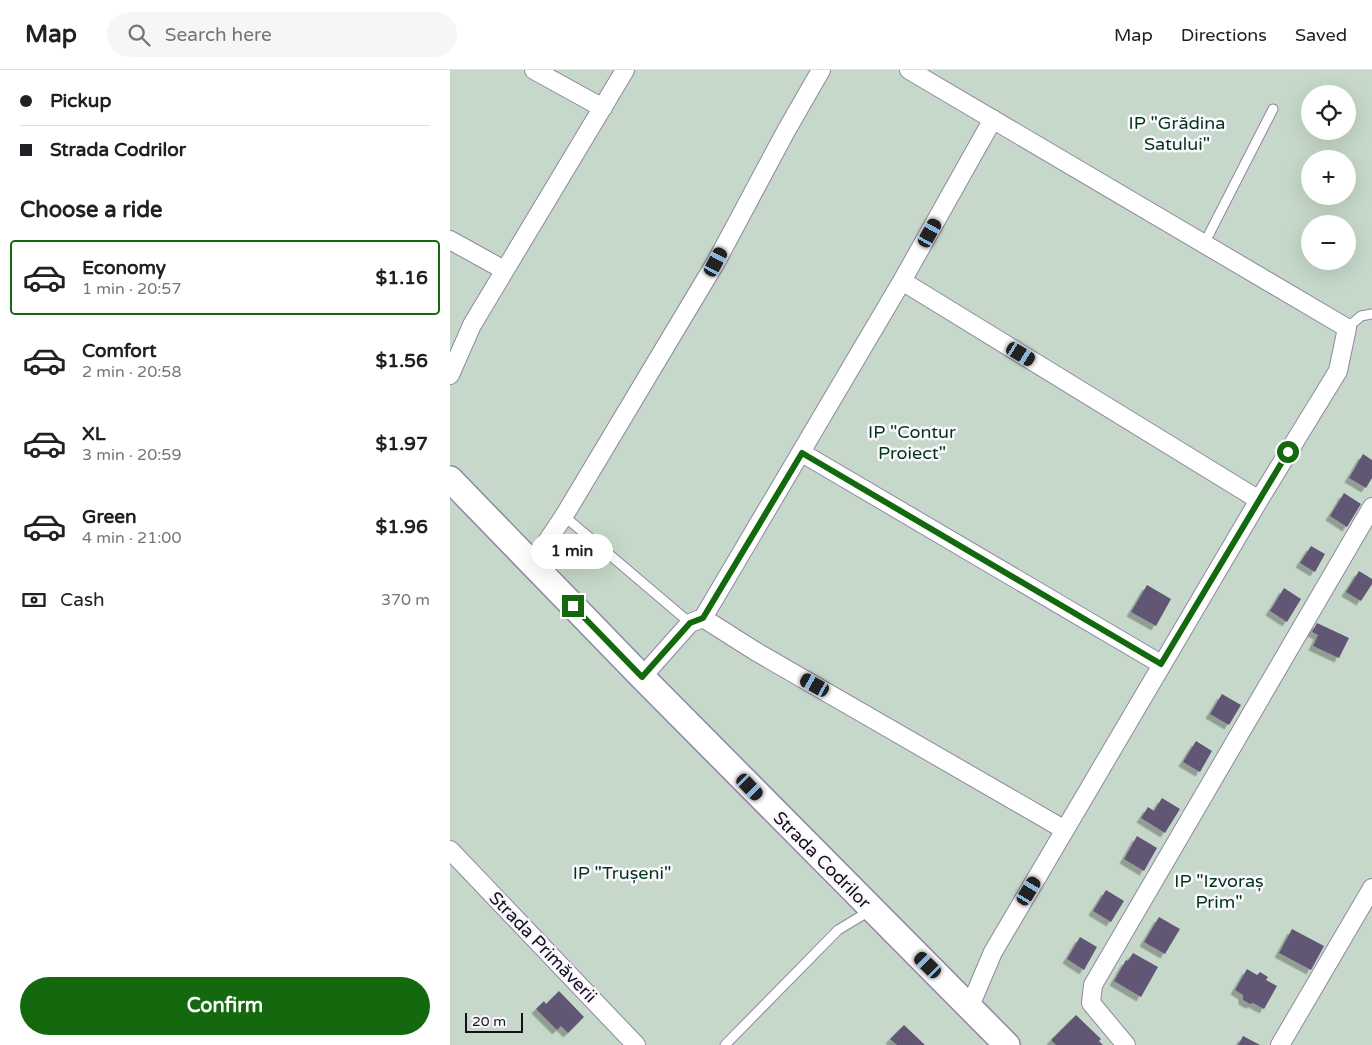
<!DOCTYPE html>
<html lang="en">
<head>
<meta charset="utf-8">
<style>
  :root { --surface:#fff; --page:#f6f6f6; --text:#202124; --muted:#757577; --line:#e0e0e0; --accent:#14690f }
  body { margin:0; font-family:"Varela Round",sans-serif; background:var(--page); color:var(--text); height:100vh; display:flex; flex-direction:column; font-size:19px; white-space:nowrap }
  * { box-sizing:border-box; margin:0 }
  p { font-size:16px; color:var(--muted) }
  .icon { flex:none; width:28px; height:28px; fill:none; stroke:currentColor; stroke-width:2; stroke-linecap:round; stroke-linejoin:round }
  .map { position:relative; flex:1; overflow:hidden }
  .sheet { display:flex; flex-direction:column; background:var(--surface); width:450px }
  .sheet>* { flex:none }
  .banner { display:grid; align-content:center; height:110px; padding:0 20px; background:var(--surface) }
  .controls { position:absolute; left:851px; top:15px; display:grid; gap:10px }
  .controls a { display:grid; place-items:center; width:55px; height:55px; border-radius:50%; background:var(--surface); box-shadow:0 5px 20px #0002; font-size:25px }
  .scale { position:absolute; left:15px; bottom:12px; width:58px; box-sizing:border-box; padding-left:5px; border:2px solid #16111d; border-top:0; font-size:14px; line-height:18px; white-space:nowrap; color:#16111d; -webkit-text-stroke:4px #faf7ff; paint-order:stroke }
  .end { position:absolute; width:22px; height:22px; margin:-11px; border:6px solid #14690f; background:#fff; box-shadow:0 0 0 2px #fff }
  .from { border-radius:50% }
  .bubble { position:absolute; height:35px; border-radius:18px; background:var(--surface); box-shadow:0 5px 20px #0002; font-size:16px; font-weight:800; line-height:35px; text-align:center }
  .car { position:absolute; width:15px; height:30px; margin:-15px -8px; border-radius:6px; box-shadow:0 0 4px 1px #0007; background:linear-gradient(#222 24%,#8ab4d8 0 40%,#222 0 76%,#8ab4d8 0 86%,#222 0) }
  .banner b { display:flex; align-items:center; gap:18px; height:48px; font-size:19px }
  .banner b+b { border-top:1px solid var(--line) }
  .banner i { width:12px; height:12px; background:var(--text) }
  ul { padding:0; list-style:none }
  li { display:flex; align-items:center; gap:15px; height:75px; margin:0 10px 8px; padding:0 10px; border:2px solid transparent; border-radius:5px }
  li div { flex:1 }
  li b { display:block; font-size:19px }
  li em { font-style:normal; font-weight:800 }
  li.active { border-color:var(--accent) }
  li>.icon { width:45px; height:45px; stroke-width:1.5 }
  h2 { padding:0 20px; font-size:22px; line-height:60px }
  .pay { display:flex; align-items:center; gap:12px; height:55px; padding:0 20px; font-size:19px }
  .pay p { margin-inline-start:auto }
  .cta { display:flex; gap:10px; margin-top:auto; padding:10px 20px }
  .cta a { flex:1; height:58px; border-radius:30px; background:var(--accent); color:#fff; font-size:20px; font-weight:800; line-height:58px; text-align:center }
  header { display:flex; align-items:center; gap:30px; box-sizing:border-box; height:70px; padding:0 25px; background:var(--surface); border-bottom:1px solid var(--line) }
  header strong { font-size:24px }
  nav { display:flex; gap:28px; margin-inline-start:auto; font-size:18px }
  .search { width:350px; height:45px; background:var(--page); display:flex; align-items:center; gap:12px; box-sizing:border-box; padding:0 18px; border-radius:28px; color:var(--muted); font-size:19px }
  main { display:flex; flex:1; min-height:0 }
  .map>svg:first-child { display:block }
  .green { fill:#c5d8c9; fill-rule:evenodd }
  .building { fill:#625774; filter:url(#shadow) }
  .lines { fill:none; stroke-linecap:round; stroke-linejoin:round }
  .lane-casing { stroke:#9186a5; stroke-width:11 }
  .street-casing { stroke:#9186a5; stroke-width:20 }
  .secondary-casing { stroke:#9186a5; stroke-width:28 }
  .lane { stroke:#fff; stroke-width:9 }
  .street { stroke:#fff; stroke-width:18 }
  .secondary { stroke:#fff; stroke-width:25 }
  .route { stroke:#14690f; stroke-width:6 }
  .labels { text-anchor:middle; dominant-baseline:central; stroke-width:5; stroke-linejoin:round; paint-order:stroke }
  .park-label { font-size:18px; fill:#013517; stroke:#faf7ff }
  .street-label { font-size:18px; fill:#16111d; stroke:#faf7ff }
</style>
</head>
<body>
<header>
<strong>Map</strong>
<div class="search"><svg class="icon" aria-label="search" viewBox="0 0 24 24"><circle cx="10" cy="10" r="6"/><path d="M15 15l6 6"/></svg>Search here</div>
<nav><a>Map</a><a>Directions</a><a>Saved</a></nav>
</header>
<main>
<section class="sheet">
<div class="banner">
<b><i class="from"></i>Pickup</b>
<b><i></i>Strada Codrilor</b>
</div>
<h2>Choose a ride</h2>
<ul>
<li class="active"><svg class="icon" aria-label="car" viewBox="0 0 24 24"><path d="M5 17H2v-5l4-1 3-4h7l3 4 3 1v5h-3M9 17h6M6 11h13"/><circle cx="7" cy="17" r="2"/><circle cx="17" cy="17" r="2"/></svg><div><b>Economy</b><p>1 min · 20:57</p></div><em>$1.16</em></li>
<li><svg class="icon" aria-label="car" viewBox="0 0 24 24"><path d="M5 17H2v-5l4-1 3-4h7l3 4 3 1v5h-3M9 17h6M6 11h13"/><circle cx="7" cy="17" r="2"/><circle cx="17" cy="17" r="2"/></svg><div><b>Comfort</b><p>2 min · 20:58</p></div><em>$1.56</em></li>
<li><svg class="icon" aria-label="car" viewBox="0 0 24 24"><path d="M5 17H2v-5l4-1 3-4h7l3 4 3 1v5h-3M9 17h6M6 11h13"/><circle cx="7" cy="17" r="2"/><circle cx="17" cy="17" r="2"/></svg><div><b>XL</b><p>3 min · 20:59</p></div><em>$1.97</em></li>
<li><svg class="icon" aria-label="car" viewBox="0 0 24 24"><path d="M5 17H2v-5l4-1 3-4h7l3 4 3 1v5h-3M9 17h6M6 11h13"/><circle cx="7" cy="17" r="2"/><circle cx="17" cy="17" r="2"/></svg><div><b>Green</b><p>4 min · 21:00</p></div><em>$1.96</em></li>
</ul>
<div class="pay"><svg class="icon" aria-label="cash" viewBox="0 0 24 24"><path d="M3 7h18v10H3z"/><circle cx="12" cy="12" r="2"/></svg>Cash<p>370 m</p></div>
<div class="cta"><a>Confirm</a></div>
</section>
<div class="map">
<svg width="922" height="975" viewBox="0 0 922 975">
  <defs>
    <filter id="shadow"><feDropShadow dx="-4.5" dy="4.5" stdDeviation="0" flood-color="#0004"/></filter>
  </defs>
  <rect width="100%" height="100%" fill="#faf7ff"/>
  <path class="green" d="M0,0H922V975H0ZM860,24H898V61H860ZM860,89H898V126H860ZM860,154H898V191H860Z"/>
  <path class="building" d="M913,384L922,390V408L916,418L899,408Z
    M894,423L911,434L897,457L880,446Z
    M861,476L875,484L865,502L850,493Z
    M909,501L922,509V514L911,531L896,522Z
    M697,515L721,529L706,556L681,542Z
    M834,518L851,529L837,552L820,541Z
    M867,553L899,568L889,588L863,576L868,565L862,562Z
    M772,624L791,635L779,655L760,644Z
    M746,671L762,681L750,702L733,692Z
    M712,728L730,739L715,763L691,748L698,737L704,741Z
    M687,766L707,778L694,801L674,789Z
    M656,820L674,831L661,852L643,841Z
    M709,847L730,859L715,884L694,872Z
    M842,859L874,876L861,900L829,883Z
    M630,867L647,877L634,900L617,889Z
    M683,883L708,897L691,927L664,911L676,890L678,891Z
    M797,899L807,905L810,902L818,907L816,910L827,916L814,939L803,933L800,934L793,930V925L785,920Z
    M109,921L134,947L118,963L111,956L107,960L86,939L94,931L96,934Z
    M626,945L651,969L649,971L653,975H606L601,970Z
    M454,955L475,975H447L440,969Z
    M793,966L810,975H788Z"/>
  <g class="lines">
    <g class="lane-casing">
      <path id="lane" d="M754,174L823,39
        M897,258L911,246L922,244
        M114,446L240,553
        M275,975L388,860L421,840"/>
    </g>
    <g class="street-casing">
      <path id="street" d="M84,0L153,38
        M459,0L897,258L888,301L809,430L543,882L520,936
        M0,170L54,200
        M452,211L809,430
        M0,305L22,255L175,0
        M352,383L711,594
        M82,494L114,446L266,192L336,61L371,0
        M253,548L305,581L615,760
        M192,607L240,553L253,548L452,211L543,49
        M0,780L186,975
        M676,975L641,933L643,915L922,437
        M830,975L922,818"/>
    </g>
    <g class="secondary-casing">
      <path id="secondary" d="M0,409L192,607L557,975"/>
    </g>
    <use href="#lane" class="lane"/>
    <use href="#street" class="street"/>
    <use href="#secondary" class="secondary"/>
  </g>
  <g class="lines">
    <path class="route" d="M123,536L192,607L240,553L253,548L352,383L711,594L838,382"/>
  </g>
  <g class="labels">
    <g class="park-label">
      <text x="727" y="53">IP "Grădina<tspan x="727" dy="21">Satului"</tspan></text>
      <text x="462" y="362">IP "Contur<tspan x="462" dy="21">Proiect"</tspan></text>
      <text x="172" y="803">IP "Trușeni"</text>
      <text x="769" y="811">IP "Izvoraș<tspan x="769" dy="21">Prim"</tspan></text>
    </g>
    <g class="street-label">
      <text transform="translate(372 790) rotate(45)">Strada Codrilor</text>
      <text transform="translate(93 877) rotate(46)">Strada Primăverii</text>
    </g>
  </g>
</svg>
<div class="controls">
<a><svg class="icon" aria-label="locate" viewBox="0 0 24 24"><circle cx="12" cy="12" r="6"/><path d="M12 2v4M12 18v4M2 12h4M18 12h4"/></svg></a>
<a>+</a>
<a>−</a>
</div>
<div class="scale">20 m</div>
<i class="end from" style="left:838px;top:382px"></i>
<i class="end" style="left:123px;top:536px"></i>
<div class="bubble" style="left:81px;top:464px;width:82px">1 min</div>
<i class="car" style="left:480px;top:163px;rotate:29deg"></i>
<i class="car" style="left:266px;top:192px;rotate:28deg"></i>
<i class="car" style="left:571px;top:284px;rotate:121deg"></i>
<i class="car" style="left:365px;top:615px;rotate:299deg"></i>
<i class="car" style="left:300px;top:717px;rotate:136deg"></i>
<i class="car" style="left:579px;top:821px;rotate:31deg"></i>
<i class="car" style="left:478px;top:895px;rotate:314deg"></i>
</div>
</main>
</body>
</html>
